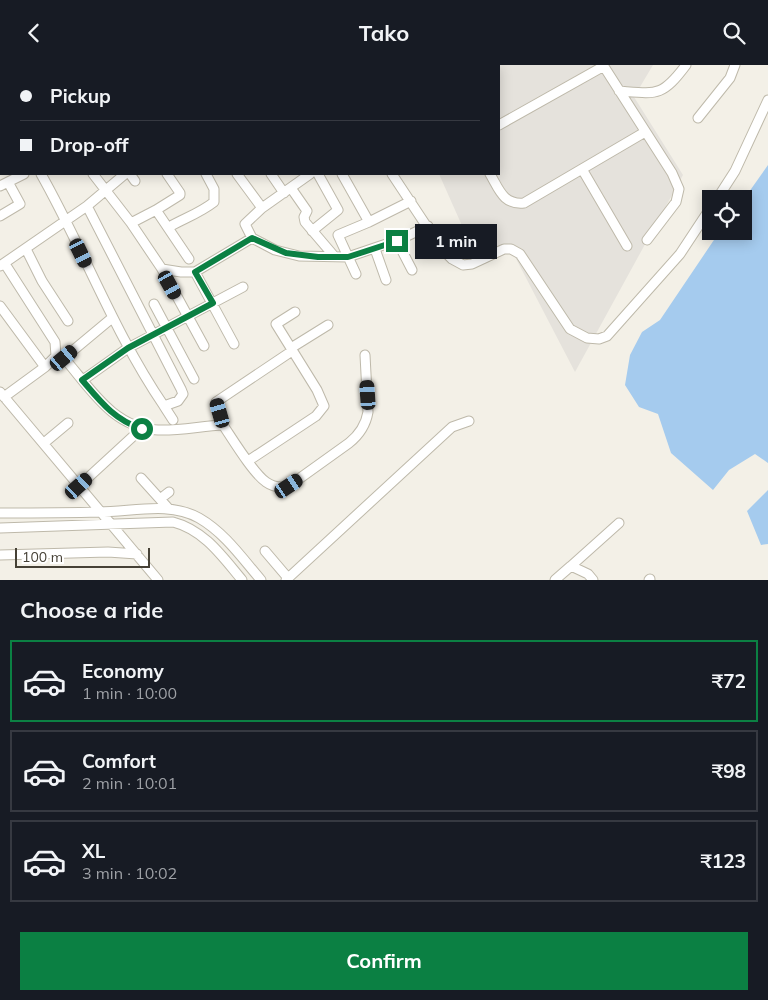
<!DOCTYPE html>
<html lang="en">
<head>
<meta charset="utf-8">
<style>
  :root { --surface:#171b24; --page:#20242c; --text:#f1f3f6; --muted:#9ea1a6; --line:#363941; --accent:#0b8043 }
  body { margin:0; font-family:Mulish,sans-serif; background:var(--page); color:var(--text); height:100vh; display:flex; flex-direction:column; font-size:19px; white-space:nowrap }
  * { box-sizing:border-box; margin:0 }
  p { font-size:16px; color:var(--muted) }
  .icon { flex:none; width:28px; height:28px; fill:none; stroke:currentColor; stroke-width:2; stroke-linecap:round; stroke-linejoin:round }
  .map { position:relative; height:515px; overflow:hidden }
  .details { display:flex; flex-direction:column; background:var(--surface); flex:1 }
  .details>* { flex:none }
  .hud { position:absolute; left:0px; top:0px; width:500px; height:110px; box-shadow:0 2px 12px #0003; display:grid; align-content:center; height:110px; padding:0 20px; background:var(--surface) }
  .controls { position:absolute; left:702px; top:125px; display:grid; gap:10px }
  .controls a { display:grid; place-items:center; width:50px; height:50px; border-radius:0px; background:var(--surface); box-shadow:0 2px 12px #0003; font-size:25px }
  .scale { position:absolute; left:15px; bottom:12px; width:135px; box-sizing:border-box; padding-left:5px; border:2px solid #464136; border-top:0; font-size:14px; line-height:18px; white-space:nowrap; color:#464136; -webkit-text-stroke:4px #fff; paint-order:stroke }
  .end { position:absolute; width:22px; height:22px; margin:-11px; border:6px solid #0b8043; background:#fff; box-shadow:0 0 0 2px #fff }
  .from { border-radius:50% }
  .bubble { position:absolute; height:35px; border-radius:0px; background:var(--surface); box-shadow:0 2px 12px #0003; font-size:16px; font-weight:700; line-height:35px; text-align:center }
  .car { position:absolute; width:15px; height:30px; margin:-15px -8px; border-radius:6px; box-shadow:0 0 4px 1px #0007; background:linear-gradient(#222 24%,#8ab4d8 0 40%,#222 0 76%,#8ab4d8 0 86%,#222 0) }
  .hud b { display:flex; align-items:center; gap:18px; height:48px; font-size:19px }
  .hud b+b { border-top:1px solid var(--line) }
  .hud i { width:12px; height:12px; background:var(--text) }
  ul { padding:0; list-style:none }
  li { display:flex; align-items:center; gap:15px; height:82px; margin:0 10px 8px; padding:0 10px; border:2px solid var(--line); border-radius:0px }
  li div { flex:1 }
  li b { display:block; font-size:19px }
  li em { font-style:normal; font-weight:700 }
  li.on { border-color:var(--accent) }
  li>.icon { width:45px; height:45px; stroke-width:1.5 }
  h2 { padding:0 20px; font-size:22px; line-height:60px }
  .primary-button { display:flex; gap:10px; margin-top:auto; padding:10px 20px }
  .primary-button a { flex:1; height:58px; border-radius:0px; background:var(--accent); color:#fff; font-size:20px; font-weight:700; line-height:58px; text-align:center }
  header { display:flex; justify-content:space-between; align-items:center; height:65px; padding:0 20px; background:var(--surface); font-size:22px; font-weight:700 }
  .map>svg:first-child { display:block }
  .industrial { fill:#e5e2dc }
  .water { fill:#a5cbee }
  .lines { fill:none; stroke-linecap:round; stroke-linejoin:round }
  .minor-casing { stroke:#beb9aa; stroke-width:11 }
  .minor { stroke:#fff; stroke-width:9 }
  .route { stroke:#0b8043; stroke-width:6 }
</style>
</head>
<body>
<header><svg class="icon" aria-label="back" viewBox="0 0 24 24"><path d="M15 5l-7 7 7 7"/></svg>Tako<svg class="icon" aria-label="search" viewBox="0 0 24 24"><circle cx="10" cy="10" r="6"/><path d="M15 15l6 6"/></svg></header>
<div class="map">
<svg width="768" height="515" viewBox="0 0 768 515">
  <rect width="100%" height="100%" fill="#f3f0e7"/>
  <path class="industrial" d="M252,0H653L634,32L683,110L575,307L512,186L480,201L439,109H499V1Z"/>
  <path class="water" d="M768,100V398L755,389L729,405L713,425L671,388L658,349L639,342L625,320L630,290L642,267L660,255L720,166H744V134Z
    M768,425V479L761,480L747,446Z"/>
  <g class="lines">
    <g class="minor-casing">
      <path id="minor" d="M31,0V1
        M71,0L72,1
        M102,0V1
        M141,0V1
        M241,0L242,1
        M390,0V1
        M423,0L424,1
        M460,0L461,1
        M603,0L672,108L679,124L676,137L647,175
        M217,1L221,0
        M0,24L1,27
        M619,26C657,29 662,32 686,0
        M698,53L730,13L735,0
        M0,58L1,57
        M499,60L604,1
        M0,89L1,86
        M582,104L627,181
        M41,109C84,185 114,268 164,341L178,336L183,329L181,324L87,141
        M93,109L131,158L162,204L204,281
        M130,109L135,116
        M237,109L262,143
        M271,109L284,128
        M342,109L369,157L338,170L356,209
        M392,109L441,183L452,194L463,200L472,199L504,184H511L520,189L570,264L587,273L599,274L607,271L680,189L711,142
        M490,109C499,124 503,140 524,138L645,67
        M0,121L24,109
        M291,123L307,146L304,152L305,157L334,191
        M717,134L735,106L768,35
        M156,145L180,130V128L167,109
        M0,151L20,139L8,117
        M369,157L411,136
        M131,158L156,145L189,194
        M169,162C185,153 200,148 214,137V124L206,109
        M312,166L338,145L318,109
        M252,173L245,159L262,143L310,109
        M397,176L412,205
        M26,184L42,216L68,256
        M375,184L386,215
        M5,199L55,277L56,291
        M0,201L87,141L125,109
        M162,204L181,207H195L252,173L275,185L299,191L348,192L401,174L428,161
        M195,207L234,279
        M154,239L194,314
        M0,241L45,302
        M291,283L328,260
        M64,293L112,253
        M83,315L128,283L243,222
        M0,327L158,515
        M4,332L45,302L56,291L64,293C91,324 113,363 158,365C178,366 202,361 223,360C233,375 253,408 266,417C273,422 281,423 289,421L349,378C359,370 366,359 368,347L365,290
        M164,341L173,355
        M223,360L216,337L292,286
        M44,378L68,358
        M248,396L316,351L324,341L317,325L276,259L295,247
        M141,413L168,443
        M79,421L141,364
        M160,434L169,427
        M0,448C33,448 66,448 99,447C132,447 169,436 199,453C225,468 242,493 261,515
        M0,463L173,457C204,465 222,491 242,515
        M265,486L288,513
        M0,490L108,487L137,489
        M571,501L619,458
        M286,515L452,362L469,356
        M555,515L571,501L588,509L593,515
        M649,515L650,514"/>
    </g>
    <use href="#minor" class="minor"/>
  </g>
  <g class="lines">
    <path class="route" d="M142,364C114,355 100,336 82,315L128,283L213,238L195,207L252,173L286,188L318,192H348L397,176"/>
  </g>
</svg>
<div class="controls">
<a><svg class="icon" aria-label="locate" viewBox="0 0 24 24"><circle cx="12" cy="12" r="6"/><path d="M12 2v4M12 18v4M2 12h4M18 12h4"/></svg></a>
</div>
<div class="scale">100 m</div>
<i class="end from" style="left:142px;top:364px"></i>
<i class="end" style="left:397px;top:176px"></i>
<div class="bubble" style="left:415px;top:159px;width:82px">1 min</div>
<i class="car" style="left:81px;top:188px;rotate:154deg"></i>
<i class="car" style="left:170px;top:220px;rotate:151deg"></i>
<i class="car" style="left:64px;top:293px;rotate:50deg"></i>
<i class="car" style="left:368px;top:330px;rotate:356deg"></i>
<i class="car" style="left:220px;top:348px;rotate:344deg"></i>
<i class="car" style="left:79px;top:421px;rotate:48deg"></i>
<i class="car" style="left:289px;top:421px;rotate:56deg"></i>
<div class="hud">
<b><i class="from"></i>Pickup</b>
<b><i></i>Drop-off</b>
</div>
</div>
<section class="details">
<h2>Choose a ride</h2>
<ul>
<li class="on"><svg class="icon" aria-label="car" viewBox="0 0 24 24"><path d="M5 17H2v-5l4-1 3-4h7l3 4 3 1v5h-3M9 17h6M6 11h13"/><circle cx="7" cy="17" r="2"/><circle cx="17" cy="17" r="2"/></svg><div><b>Economy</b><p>1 min · 10:00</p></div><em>₹72</em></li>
<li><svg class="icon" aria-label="car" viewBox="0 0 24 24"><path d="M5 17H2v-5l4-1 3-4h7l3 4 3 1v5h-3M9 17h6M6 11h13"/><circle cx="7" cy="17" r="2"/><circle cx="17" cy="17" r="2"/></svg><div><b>Comfort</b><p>2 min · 10:01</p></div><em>₹98</em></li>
<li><svg class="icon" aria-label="car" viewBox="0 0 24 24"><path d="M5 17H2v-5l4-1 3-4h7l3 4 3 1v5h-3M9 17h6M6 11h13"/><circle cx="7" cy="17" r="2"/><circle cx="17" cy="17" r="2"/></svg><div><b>XL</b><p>3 min · 10:02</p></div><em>₹123</em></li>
</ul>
<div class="primary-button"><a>Confirm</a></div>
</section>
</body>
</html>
